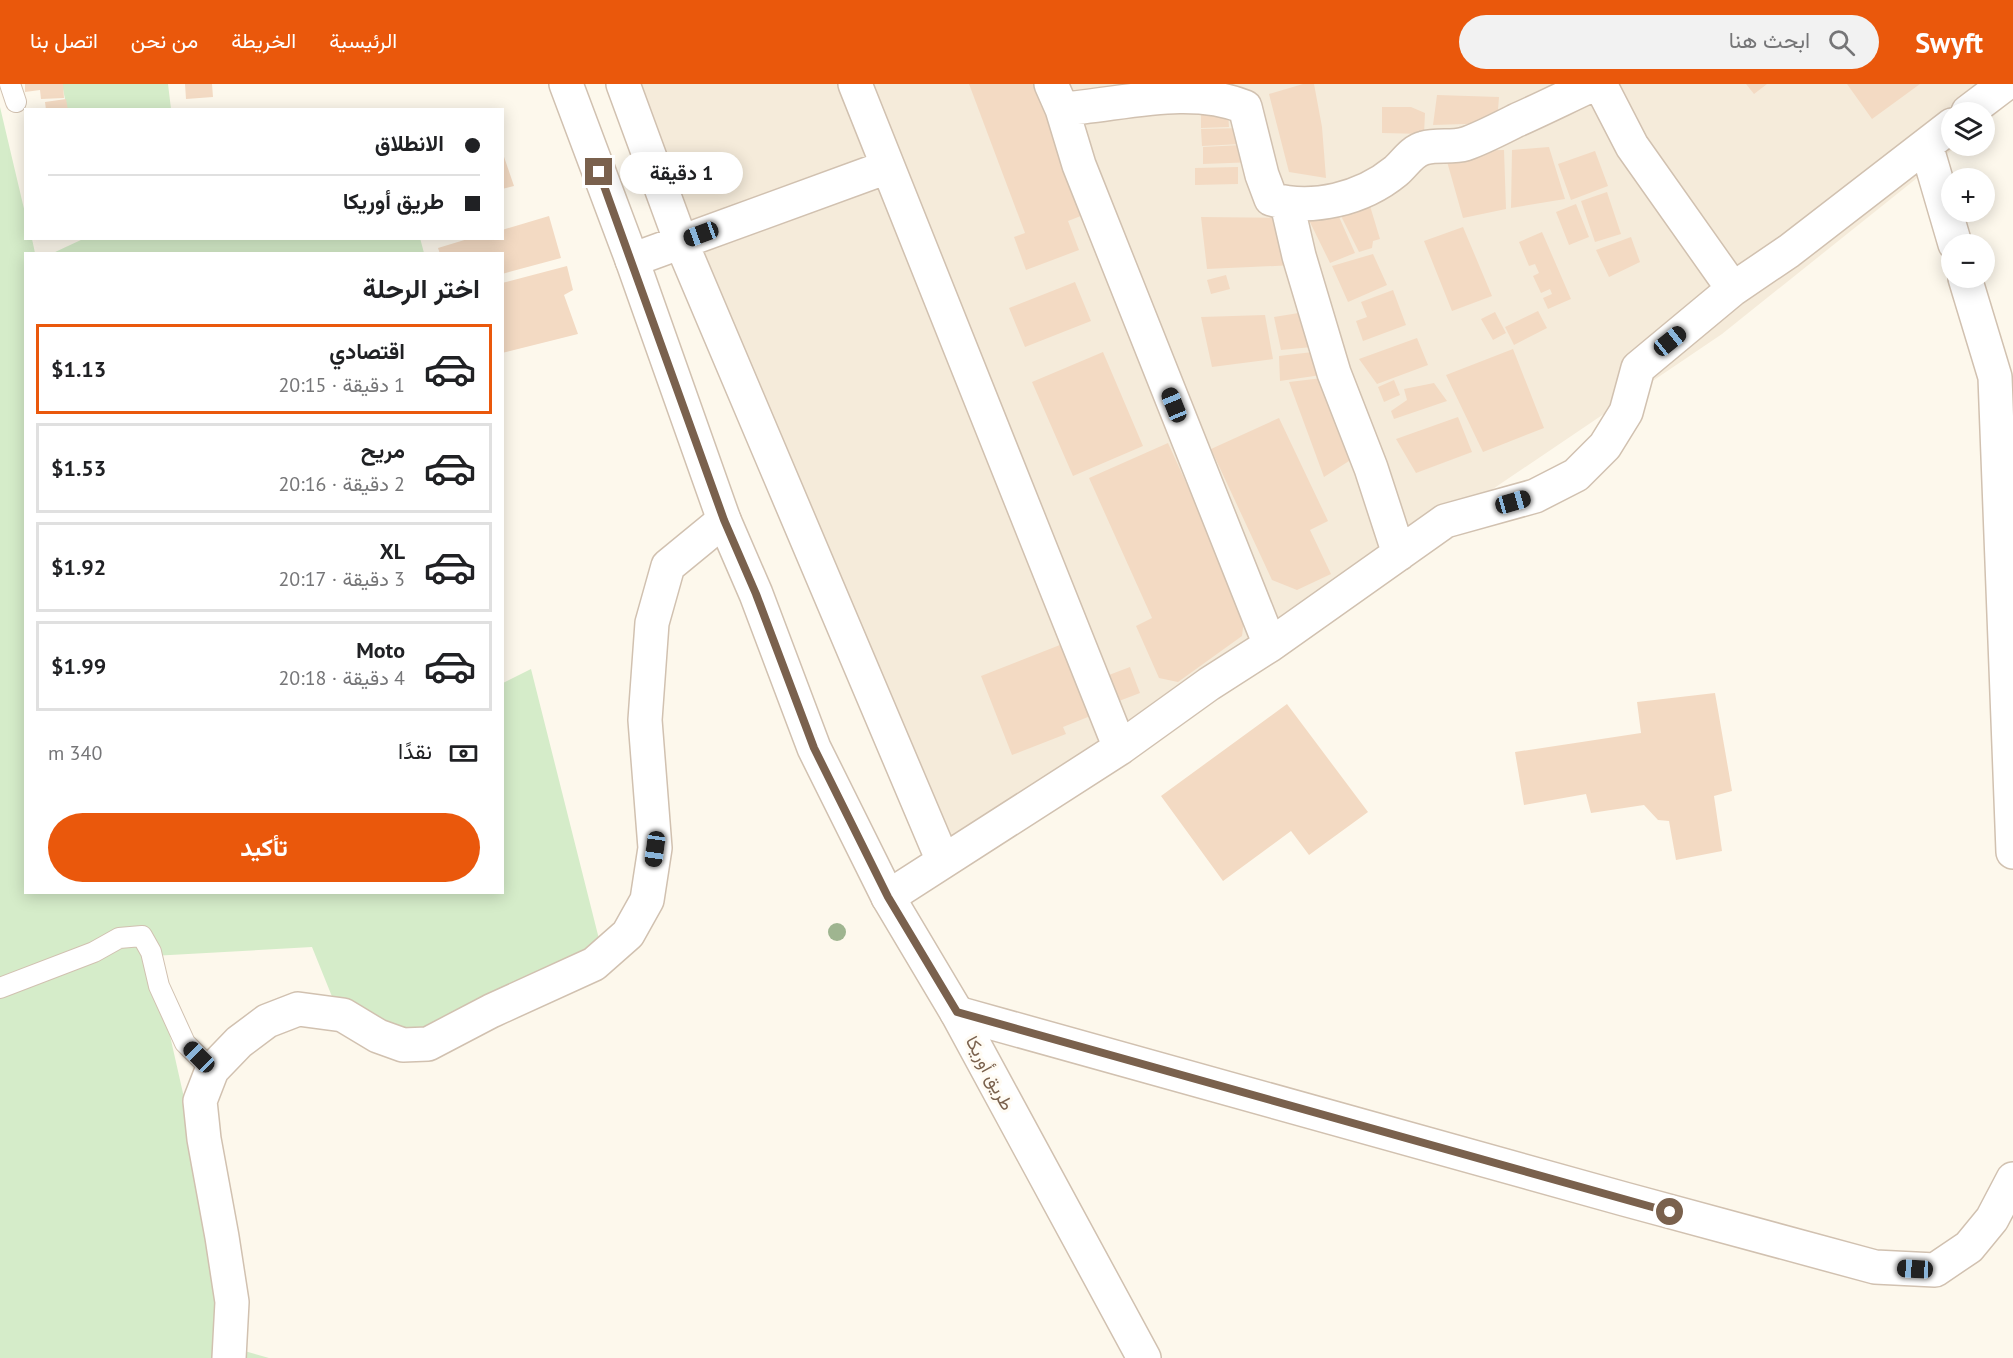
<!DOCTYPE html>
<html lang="ar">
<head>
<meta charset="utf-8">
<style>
  :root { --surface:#fff; --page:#f2f2f2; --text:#202124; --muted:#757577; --line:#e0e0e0; --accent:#ea580c }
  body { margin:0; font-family:"PT Sans",Vazirmatn,sans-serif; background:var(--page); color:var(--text); direction:rtl; height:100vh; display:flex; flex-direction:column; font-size:22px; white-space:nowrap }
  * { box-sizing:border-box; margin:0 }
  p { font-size:20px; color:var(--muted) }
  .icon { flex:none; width:33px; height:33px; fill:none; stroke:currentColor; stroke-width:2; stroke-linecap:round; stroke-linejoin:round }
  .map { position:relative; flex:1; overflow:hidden; direction:ltr }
  .panel { position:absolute; left:24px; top:168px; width:480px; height:642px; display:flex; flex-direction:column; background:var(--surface); border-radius:0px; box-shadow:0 3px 15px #0003; direction:rtl }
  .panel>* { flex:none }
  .banner { position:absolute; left:24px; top:24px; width:480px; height:132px; border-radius:0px; box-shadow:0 3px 15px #0003; direction:rtl; display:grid; align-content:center; height:132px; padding:0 24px; background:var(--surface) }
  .controls { position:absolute; left:1941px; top:18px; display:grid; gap:12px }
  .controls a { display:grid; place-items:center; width:54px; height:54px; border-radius:50%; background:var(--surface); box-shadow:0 3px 15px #0003; font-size:30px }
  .end { position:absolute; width:27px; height:27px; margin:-14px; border:8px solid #7a614d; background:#fff; box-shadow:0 0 0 3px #fff }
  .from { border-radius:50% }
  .bubble { position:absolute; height:42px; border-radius:21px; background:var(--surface); box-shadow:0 3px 15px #0003; font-size:20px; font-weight:700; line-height:42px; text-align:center; direction:rtl }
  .car { position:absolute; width:18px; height:36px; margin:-18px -9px; border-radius:8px; box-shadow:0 0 4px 2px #0007; background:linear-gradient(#222 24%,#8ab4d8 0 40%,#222 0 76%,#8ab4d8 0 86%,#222 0) }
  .banner b { display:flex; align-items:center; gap:21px; height:57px; font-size:22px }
  .banner b+b { border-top:2px solid var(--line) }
  .banner i { width:15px; height:15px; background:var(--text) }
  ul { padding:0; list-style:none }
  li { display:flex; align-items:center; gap:18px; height:90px; margin:0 12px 9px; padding:0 12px; border:3px solid var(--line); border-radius:0px }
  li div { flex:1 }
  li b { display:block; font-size:22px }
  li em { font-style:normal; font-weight:700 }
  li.selected { border-color:var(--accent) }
  li>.icon { width:54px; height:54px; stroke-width:1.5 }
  h2 { padding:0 24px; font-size:27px; line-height:72px }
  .pay { display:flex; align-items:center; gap:15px; height:66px; padding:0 24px; font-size:22px }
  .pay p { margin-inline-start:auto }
  .button { display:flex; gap:12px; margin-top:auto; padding:12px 24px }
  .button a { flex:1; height:69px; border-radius:36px; background:var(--accent); color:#fff; font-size:24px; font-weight:700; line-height:69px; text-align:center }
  header { display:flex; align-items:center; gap:36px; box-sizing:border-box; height:84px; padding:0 30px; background:var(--accent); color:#fff }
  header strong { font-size:28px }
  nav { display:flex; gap:33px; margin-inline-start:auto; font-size:21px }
  .search { width:420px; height:54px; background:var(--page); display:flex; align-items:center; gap:15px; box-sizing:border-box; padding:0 21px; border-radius:33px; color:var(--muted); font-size:22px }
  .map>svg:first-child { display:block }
  .residential { fill:#f5ebda }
  .green { fill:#d5ecc9 }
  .building { fill:#f3dac3 }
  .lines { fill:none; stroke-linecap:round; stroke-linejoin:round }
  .service-casing { stroke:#d1c1b0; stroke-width:22 }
  .minor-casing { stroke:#d1c1b0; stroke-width:36 }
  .tertiary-casing { stroke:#d1c1b0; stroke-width:36 }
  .service { stroke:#fff; stroke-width:20 }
  .minor { stroke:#fff; stroke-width:33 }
  .tertiary { stroke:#fff; stroke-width:33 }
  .tree { fill:#9fb590 }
  .route { stroke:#7a614d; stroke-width:8 }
  .labels { text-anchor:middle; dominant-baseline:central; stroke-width:6; stroke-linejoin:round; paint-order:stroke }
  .street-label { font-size:18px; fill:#7a614d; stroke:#fffbf3 }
</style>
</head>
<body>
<header>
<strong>Swyft</strong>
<div class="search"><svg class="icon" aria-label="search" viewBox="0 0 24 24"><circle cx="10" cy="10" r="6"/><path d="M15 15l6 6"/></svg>ابحث هنا</div>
<nav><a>الرئيسية</a><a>الخريطة</a><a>من نحن</a><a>اتصل بنا</a></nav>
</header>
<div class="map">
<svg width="2013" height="1274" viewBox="0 0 2013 1274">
  <rect width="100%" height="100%" fill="#fdf8ec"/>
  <path class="residential" d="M623,0H2013V16L1985,39L1984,28H1952V62H1957L1722,250L943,777Z"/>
  <path class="green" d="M62,0H168L171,25H67Z
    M0,23L25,129L26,154L32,155L35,169L26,170V808H502L503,599L531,585L600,859L423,955L333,915L312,863L152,872L241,1266L269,1274H0Z
    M83,155L420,154L424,169H53Z"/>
  <path class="building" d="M25,0H63L64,14L41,15L40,6L25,8Z
    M185,0H212L213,13L186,15Z
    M969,0H1037L1086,130L1068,137L1079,166L1026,186L1014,153L1025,149Z
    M1303,0H1314L1322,43L1326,94L1289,88L1269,10Z
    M1746,0H1767L1754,10Z
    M1847,0H1920L1872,35Z
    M1437,11L1499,13L1497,39L1433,41Z
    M66,15L68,26H46L45,18Z
    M1382,23H1411L1425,29L1424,50L1382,49Z
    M1228,29L1229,43L1201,44V30Z
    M1243,44L1240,60L1202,62L1201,45Z
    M1242,61L1255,78L1203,80V63Z
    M1549,63L1565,115L1511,124L1512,66Z
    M1504,66L1506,125L1463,134L1444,67Z
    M502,67L514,102L502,105Z
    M1595,67L1608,102L1571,116L1558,80Z
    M1238,83V100L1195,101V84Z
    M1607,108L1621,150L1595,158L1581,117Z
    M1367,112L1380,155L1373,157L1372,164L1359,168L1339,128Z
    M1576,120L1589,153L1569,161L1556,128Z
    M1336,126L1355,169L1330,179L1306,130Z
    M549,132L561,174L502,190V170H440L438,164L471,154H502V146Z
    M1201,133L1284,134L1295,181L1207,185Z
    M1463,143L1492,212L1452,227L1424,157Z
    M1542,148L1571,215L1548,225L1543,214L1552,210L1550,205L1541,209L1533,192L1539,189L1535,180L1529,182L1519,158Z
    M1631,153L1640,178L1609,193L1596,166Z
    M1373,170L1387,201L1348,218L1332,182Z
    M567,182L573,206L564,211L578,250L502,269V199Z
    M1226,191L1230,205L1211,210L1207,196Z
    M1075,198L1091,237L1025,263L1009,224Z
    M1393,206L1406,241L1363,257L1356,237L1367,233L1361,218Z
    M1311,227L1322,262L1281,266L1274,233Z
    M1538,227L1547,244L1514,261L1505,243Z
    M1495,228L1506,249L1493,256L1481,235Z
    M1265,231L1273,275L1212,283L1201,233Z
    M1417,254L1428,281L1377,300L1359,275Z
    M1513,265L1544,344L1483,368L1446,291Z
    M1321,267L1328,290L1280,297L1279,272Z
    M1103,268L1143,362L1073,392L1032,298Z
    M1331,293L1360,370L1324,393L1289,298Z
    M1394,296L1400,311L1384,318L1378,303Z
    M1434,299L1447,317L1394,335L1391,327L1407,316L1404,305Z
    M1458,333L1472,368L1416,389L1396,355Z
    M1279,334L1328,437L1310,446L1331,490L1297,506L1272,496L1211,365Z
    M1168,359L1245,528L1242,552L1178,598L1159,594L1136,542L1152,534L1089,394Z
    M1065,559L1093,631L1063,643L1066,650L1012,671L981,592Z
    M1130,583L1140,609L1119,617L1109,591Z
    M1715,609L1732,707L1714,712L1722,767L1676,776L1669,737L1658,736L1644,721L1591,729L1586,710L1524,721L1515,668L1641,649L1637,618Z
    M1287,620L1368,728L1309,771L1291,747L1223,797L1161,712Z"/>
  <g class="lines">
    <g class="service-casing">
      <path id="service" d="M10,0L16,18
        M0,904L94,868L119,854L142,852L151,868L159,902L185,959L212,986"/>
    </g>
    <g class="minor-casing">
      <path id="minor" d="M623,0L681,158L943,777
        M855,0L1120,664
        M1051,0L1062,25L1079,81L1270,561
        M1600,0L1632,62L1733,205
        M1062,25C1121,21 1188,0 1245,23L1262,91L1271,115C1312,127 1362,115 1396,87C1405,79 1412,67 1424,64C1437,60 1452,64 1465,60C1482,54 1499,45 1515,37C1542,25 1568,12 1594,0
        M1968,28L2005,0
        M1926,61L1955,160
        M1287,120L1299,172L1334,289L1371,384L1399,470
        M632,176L887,83
        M1965,194L1995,293L2013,768
        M888,813L1120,664L1209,600L1270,561L1445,437L1535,412L1576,391L1605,362L1626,328L1638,284L1733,205L1789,167L1952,41
        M957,929L1624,1115L1875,1183L1935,1186L1969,1163L1992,1135L2013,1095
        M229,1274L232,1218L222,1153L204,1055L200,1017L212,986L239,958L267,937L298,925L343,931L378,952L403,961L428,960L491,927L594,880L628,850L647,816L655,764L645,636L652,539L668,482L724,436"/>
    </g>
    <g class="tertiary-casing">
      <path id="tertiary" d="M566,0L632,176L724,436L756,510L814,664L888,813L957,929L1144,1274"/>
    </g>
    <use href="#service" class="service"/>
    <use href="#minor" class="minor"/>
    <use href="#tertiary" class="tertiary"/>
  </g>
  <circle class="tree" cx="837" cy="848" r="9"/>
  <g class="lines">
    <path class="route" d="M599,88L724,436L756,510L814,664L888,813L957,928L1670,1128"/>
  </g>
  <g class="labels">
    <g class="street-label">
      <text transform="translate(990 989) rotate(62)">طريق أوريكا</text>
    </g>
  </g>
</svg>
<div class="controls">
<a><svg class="icon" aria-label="layers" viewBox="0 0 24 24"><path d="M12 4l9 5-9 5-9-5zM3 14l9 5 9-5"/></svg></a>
<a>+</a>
<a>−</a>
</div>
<i class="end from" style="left:1670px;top:1128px"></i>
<i class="end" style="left:599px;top:88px"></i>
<div class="bubble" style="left:620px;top:68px;width:123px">1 دقيقة</div>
<i class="car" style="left:701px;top:150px;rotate:250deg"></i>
<i class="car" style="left:1670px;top:257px;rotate:51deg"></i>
<i class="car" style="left:1174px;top:321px;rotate:338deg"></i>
<i class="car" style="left:1513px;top:418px;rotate:74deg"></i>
<i class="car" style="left:655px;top:765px;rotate:188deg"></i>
<i class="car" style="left:199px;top:973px;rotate:315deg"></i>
<i class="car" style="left:1915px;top:1185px;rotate:273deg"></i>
<div class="banner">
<b><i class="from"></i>الانطلاق</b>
<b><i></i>طريق أوريكا</b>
</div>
<section class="panel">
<h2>اختر الرحلة</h2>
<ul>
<li class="selected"><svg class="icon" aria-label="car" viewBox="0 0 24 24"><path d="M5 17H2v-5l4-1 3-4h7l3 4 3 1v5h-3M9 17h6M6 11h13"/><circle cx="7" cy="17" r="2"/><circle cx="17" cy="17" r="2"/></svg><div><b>اقتصادي</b><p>1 دقيقة · 20:15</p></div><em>$1.13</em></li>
<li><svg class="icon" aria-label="car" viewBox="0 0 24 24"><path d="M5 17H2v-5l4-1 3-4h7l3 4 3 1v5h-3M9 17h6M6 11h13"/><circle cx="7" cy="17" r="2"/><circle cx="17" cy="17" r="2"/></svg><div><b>مريح</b><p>2 دقيقة · 20:16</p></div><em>$1.53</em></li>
<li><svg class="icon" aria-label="car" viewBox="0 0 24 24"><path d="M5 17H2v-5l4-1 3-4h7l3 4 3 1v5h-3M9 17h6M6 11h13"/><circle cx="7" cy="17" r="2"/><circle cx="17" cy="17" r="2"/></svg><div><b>XL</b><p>3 دقيقة · 20:17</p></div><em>$1.92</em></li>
<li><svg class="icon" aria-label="car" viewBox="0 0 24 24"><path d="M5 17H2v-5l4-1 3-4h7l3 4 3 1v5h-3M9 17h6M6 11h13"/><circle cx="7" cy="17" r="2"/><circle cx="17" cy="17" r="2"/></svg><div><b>Moto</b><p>4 دقيقة · 20:18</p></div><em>$1.99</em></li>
</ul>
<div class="pay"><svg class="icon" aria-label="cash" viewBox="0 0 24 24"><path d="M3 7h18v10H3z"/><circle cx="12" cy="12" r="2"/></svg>نقدًا<p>340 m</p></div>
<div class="button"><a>تأكيد</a></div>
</section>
</div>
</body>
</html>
